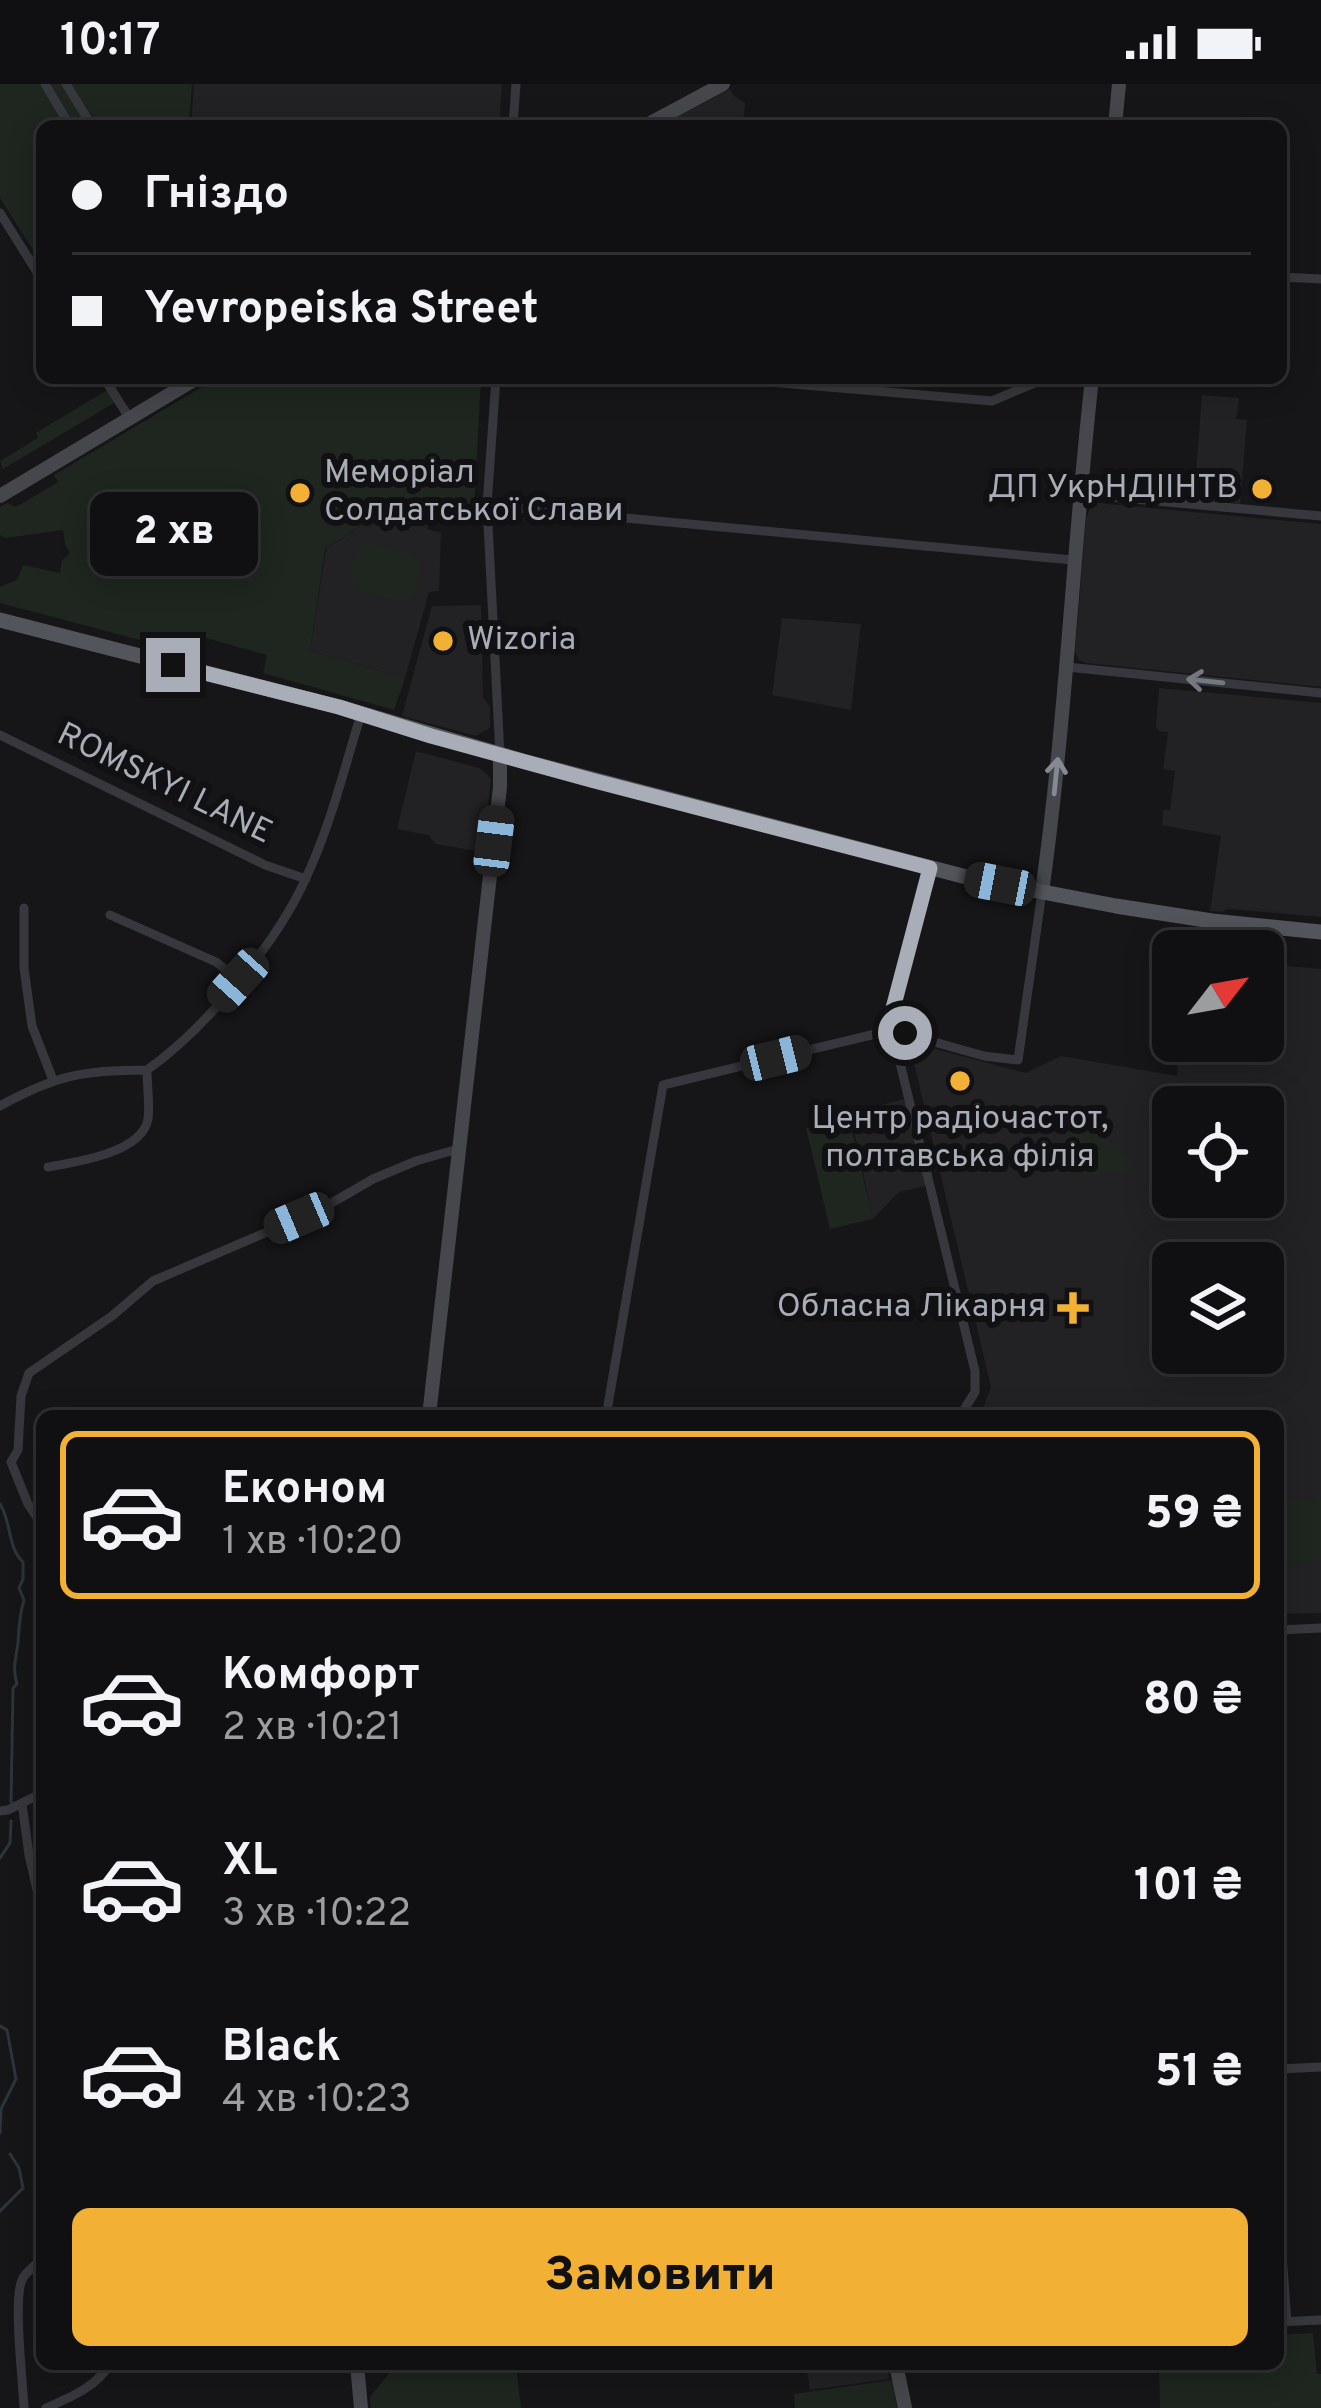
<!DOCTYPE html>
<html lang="uk">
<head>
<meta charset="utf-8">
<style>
  :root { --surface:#101012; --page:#1e1e20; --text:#f1f3f6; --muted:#9c9d9f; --line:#303032; --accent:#f2b134 }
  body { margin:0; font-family:Overpass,sans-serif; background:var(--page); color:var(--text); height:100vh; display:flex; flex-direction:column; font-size:45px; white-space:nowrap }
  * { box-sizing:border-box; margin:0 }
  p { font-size:39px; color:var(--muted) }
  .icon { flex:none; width:66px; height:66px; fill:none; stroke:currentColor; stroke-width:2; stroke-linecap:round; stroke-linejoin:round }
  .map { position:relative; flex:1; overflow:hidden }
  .side { position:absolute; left:36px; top:1326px; width:1248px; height:960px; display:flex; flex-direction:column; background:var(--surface); border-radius:18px; box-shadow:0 6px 30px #0003,0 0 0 3px var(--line) }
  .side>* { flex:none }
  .guide { position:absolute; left:36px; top:36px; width:1251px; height:264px; border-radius:18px; box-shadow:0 6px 30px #0003,0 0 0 3px var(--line); display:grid; align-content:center; height:264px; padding:0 36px; background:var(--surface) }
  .needle { width:78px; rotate:59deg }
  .controls { position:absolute; left:1152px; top:846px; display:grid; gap:24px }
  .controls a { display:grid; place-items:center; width:132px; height:132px; border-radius:18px; background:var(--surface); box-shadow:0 6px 30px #0003,0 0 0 3px var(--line); font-size:60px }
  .end { position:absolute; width:54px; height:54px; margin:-27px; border:15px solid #a8adb8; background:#111; box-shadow:0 0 0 6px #111 }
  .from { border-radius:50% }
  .bubble { position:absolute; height:84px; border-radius:18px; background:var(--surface); box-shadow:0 6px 30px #0003,0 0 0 3px var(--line); font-size:39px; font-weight:800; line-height:84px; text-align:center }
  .car { position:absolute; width:36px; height:72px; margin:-36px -18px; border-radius:15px; box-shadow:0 0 9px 3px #0007; background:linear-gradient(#222 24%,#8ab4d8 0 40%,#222 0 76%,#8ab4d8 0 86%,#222 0) }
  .guide b { display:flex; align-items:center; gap:42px; height:114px; font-size:45px }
  .guide b+b { border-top:3px solid var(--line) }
  .guide i { width:30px; height:30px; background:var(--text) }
  ul { padding:21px 0 0; list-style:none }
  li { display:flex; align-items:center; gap:36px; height:168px; margin:0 24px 18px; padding:0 12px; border:6px solid transparent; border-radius:18px }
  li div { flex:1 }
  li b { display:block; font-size:45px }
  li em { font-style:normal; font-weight:800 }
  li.selected { border-color:var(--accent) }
  li>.icon { width:108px; height:108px; stroke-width:1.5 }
  .primary-button { display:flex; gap:24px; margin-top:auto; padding:24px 36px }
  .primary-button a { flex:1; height:138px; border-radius:18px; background:var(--accent); color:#111; font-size:48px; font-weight:800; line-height:138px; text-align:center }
  .status { display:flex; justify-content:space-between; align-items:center; height:84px; padding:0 60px; background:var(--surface); direction:ltr }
  .status svg { height:33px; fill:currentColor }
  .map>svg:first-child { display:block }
  .built { fill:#222225; fill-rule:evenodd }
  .green { fill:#1e261f }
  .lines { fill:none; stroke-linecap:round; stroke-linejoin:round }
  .stream { stroke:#2c353c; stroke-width:3 }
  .street { stroke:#37383d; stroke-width:9 }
  .secondary { stroke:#45474d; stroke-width:14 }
  .primary { stroke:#53555c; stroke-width:15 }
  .oneway { stroke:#757881 }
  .oneway2 { stroke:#858993 }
  .route { stroke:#a8adb8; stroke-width:15 }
  .poi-dot { fill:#f2b134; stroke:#111113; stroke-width:4.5 }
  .labels { text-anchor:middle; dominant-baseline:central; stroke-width:12; stroke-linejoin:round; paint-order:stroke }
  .poi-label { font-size:33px; fill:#a8adb8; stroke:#111113; text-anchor:start }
  .street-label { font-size:33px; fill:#a8adb8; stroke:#111113 }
</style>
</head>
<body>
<div class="status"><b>10:17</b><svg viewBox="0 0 49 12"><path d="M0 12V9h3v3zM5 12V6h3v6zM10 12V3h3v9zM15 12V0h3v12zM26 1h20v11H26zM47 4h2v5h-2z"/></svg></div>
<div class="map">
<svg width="1321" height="2324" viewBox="0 0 1321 2324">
  <rect width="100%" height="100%" fill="#161618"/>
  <path class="built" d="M194,0H502L499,42H191Z
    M730,5L733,11L745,19L743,42H660Z
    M1202,311L1239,314L1236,335L1247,336L1240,420L1194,416Z
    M1097,419L1321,440V603L1086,579L1079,576L1075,568L1086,434L1091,422Z
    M385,426L430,435L427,445L441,449L439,507L429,508L405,594L310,567L326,465Z
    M481,521L483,613L490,623V644L476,652L402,632L432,522Z
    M782,534L861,540L851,626L772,611Z
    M1159,604L1321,619V833L1228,825L1222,828L1210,827L1221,752L1162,741L1163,726H1170L1175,687L1163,685L1168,648L1159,647L1156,643Z
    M416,667L479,684L488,691L491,696L482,768L436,760L428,751L397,745Z
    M1263,880L1321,885V1529L1278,1530V1332H980L991,1303L909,958L1026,989L1061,972L1177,992L1179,957H1263ZM1173,1023H1263V1113H1173ZM1173,1179H1263V1269H1173Z
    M909,1014L930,1101L899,1108L873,1135L850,1029Z
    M806,2280H887L889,2295L810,2306Z"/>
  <path class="green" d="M0,0H192L189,42H42V180L0,114Z
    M217,294H481L474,426L452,436L385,426L325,465L310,567L405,594L394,626L263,589L267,571L202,553L197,571L0,519V503L17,496L23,481L60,489L62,476L70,469L65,461L63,446L5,454L0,451V423L7,419L16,423L58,398L54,391Z
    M107,306L114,319L3,385L0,377L38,354L36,349Z
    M369,459L413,470C422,480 421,484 418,497C416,503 414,511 409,515C399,522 362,508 353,501C348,487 355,465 369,459Z
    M1065,1022L1132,1077L1128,1089L1082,1091L1066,1085L1062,1033Z
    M849,1034L873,1135L830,1145L806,1044Z
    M1321,1415V1476L1278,1478V1422L1284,1417Z
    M1313,2249L1317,2290H1321V2324H1160L1159,2280H1278V2251Z
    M516,2280L521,2324H371L370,2313L396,2281Z
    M892,2296L897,2324H795L794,2310Z"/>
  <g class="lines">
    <path class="stream" d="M0,1420C12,1439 7,1463 23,1478V1495L19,1504L24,1516C19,1532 19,1543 18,1559C16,1575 12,1584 17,1600L13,1604L11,1718
      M0,1774L10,1759L11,1737
      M0,1942L7,1946L16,1995L1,2025L0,2049
      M0,2127L23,2104L19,2084L10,2070"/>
    <path class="street" d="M45,0L70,42
      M66,0L92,42
      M513,42L516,0
      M0,129L42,196
      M1281,193L1321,195
      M104,294L130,335
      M496,294L487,421L500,671
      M770,298L992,317L1046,294
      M1079,410L1321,432
      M487,421L1073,476
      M1067,583L1321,609
      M0,651L265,781L306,795
      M930,784L891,932L892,946L975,1287V1308L960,1332
      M24,824V884L32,942L53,996
      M110,831L216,878L239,896
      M0,1022C56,991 84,986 147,986C204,946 276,860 305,796C330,743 344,686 361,630
      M48,1083C76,1078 142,1069 148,1035C150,1020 147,1002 147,986
      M608,1321L663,1001L892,946L984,972L1018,976L1042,808
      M42,1441L28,1420L11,1378L18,1366L21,1312L29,1289L112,1232L153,1197L323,1124L373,1095L416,1077L458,1065
      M1278,1546L1321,1544
      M22,1719L29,1771L42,1827
      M0,1727L8,1726L42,1709
      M1278,1985L1321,1983
      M1278,2116L1287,2238
      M1278,2238L1321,2236
      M24,2324C23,2299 13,2215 22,2196C25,2188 36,2181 42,2175
      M46,2324C71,2313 95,2304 110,2280"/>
    <path class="secondary" d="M645,42L723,0
      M1115,42L1119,0
      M0,412L197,294
      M1042,808C1066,637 1073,465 1092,294
      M429,1332L500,703V671
      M357,2280L361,2324
      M896,2280L905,2324"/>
    <path class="primary" d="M0,536L339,623L523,677L974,795L1116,822L1212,837L1321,848"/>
  </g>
  <defs><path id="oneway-shaft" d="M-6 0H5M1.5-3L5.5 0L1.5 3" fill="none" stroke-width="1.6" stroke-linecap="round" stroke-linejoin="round" transform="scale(3)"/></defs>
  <use class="oneway" href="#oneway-shaft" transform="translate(1205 597) rotate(-174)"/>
  <use class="oneway2" href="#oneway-shaft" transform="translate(1056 692) rotate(-84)"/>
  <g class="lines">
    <path class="route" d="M173,581L339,623L431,652L591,696L930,784L891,932L892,946L905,949"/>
  </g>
  <g class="poi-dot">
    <circle cx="1262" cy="405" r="12"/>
    <circle cx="300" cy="409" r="12"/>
    <circle cx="443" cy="557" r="12"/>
    <circle cx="960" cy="997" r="12"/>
    <path d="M1067 1206h12v12h12v12h-12v12h-12v-12h-12v-12h12z"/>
  </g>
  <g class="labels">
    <g class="poi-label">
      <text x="324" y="390">Меморіал<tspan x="324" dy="38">Солдатської Слави</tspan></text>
      <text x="1238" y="405" text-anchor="end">ДП УкрНДІІНТВ</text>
      <text x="467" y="557">Wizoria</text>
      <text x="960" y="1036" text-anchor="middle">Центр радіочастот,<tspan x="960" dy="38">полтавська філія</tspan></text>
      <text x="1046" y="1224" text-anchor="end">Обласна Лікарня</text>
    </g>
    <g class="street-label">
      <text transform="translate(164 701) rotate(26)">ROMSKYI LANE</text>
    </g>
  </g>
</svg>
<div class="controls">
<a><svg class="needle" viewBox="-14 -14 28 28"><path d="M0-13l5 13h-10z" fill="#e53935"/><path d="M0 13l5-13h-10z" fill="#9c9d9f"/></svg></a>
<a><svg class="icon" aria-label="locate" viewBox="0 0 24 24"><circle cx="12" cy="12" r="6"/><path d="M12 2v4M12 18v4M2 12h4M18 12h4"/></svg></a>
<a><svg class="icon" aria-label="layers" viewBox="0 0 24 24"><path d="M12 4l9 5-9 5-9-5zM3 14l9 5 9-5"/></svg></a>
</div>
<i class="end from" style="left:905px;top:949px"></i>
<i class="end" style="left:173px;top:581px"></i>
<div class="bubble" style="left:90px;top:408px;width:168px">2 хв</div>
<i class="car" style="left:494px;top:757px;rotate:7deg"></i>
<i class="car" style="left:1000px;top:800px;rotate:281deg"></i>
<i class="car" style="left:238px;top:896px;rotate:222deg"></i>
<i class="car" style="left:776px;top:974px;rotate:76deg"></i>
<i class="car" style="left:299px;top:1134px;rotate:247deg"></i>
<div class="guide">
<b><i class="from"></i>Гніздо</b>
<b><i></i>Yevropeiska Street</b>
</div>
<section class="side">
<ul>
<li class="selected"><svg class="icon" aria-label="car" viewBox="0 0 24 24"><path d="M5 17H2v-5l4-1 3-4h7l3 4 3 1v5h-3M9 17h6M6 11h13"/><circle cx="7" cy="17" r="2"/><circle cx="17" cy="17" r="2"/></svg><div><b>Економ</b><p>1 хв · 10:20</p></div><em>59 ₴</em></li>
<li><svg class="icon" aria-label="car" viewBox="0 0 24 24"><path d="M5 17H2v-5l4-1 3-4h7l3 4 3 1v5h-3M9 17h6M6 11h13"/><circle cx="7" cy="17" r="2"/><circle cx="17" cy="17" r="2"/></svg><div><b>Комфорт</b><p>2 хв · 10:21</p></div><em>80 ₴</em></li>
<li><svg class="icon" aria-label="car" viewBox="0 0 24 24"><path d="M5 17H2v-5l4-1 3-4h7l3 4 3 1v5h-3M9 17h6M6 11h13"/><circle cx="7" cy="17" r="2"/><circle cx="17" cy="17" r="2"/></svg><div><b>XL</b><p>3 хв · 10:22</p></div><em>101 ₴</em></li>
<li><svg class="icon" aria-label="car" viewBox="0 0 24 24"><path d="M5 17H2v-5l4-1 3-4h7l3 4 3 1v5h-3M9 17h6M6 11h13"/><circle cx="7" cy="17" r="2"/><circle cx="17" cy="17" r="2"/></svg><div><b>Black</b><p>4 хв · 10:23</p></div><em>51 ₴</em></li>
</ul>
<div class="primary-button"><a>Замовити</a></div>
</section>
</div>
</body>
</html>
